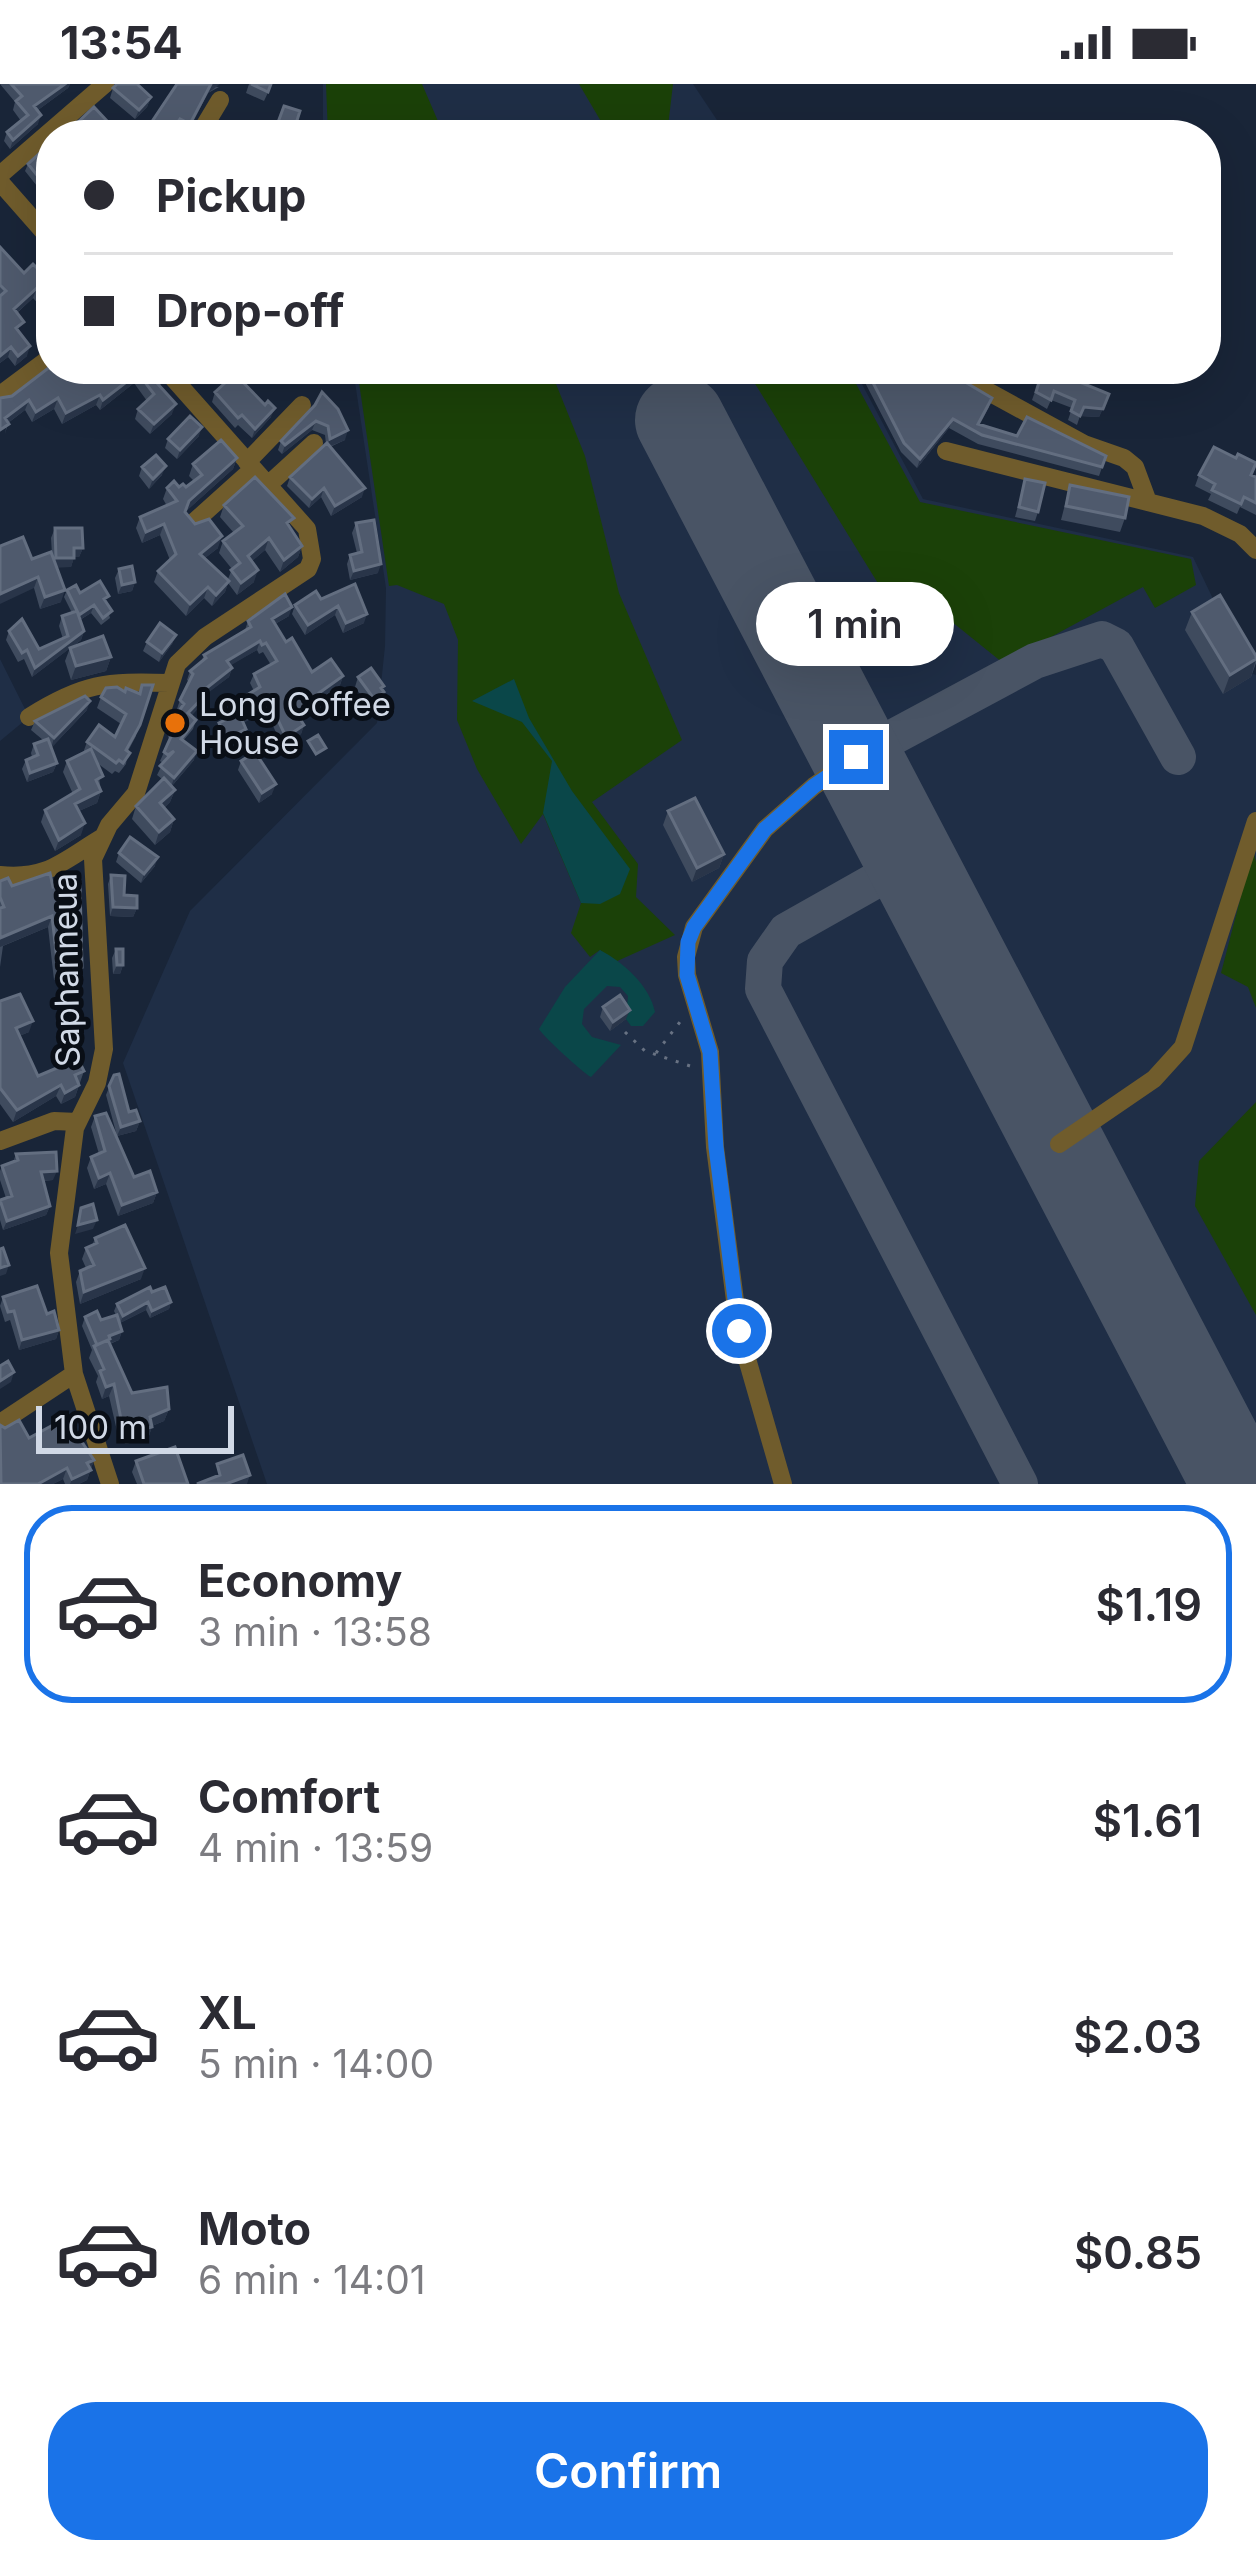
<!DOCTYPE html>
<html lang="en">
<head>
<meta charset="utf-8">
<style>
  :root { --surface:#fff; --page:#f2f2f3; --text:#2b2b33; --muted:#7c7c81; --line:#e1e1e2; --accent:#1a73e8 }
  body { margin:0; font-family:Inter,sans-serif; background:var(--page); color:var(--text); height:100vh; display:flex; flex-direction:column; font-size:45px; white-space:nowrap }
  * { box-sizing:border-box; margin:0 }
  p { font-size:39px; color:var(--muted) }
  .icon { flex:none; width:66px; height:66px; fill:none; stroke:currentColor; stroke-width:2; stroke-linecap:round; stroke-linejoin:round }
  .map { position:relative; height:1400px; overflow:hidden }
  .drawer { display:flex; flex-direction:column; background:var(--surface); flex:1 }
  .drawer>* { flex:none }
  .guide { position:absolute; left:36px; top:36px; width:1185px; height:264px; border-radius:48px; box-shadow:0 12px 48px #0002; display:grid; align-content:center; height:264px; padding:0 48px; background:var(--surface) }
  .scale { position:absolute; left:36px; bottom:30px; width:198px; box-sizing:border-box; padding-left:12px; border:6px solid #d1d9e6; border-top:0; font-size:33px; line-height:42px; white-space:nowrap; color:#d1d9e6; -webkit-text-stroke:9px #090e16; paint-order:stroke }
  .end { position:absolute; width:54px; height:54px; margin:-27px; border:15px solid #1a73e8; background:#fff; box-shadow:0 0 0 6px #fff }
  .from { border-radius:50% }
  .bubble { position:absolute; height:84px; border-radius:42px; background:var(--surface); box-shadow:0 12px 48px #0002; font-size:39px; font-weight:600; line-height:84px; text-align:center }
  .guide b { display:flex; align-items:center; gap:42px; height:114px; font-size:45px }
  .guide b+b { border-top:3px solid var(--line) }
  .guide i { width:30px; height:30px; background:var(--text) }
  ul { padding:21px 0 0; list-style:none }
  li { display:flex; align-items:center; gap:36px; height:198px; margin:0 24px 18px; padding:0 24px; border:6px solid transparent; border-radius:48px }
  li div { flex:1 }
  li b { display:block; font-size:45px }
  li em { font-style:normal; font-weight:600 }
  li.selected { border-color:var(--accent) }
  li>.icon { width:108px; height:108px; stroke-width:1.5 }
  .action { display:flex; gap:24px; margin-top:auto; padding:24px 48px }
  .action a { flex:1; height:138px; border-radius:48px; background:var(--accent); color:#fff; font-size:48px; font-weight:600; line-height:138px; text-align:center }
  .status { display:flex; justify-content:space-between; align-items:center; height:84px; padding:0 60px; background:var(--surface); direction:ltr }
  .status svg { height:33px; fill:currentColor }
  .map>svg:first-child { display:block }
  .built { fill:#1f2e46 }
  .green { fill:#1b4108 }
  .water { fill:#0a4749 }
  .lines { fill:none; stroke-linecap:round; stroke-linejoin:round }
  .taxiway { stroke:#495465; stroke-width:36 }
  .runway { stroke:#495465; stroke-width:90 }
  .path { stroke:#687283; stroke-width:3; stroke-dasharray:3 9; stroke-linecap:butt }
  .minor { stroke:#705c2c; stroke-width:18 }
  .wall { fill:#3f4b5e }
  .shaded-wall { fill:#293549 }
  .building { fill:#4f5a6d; stroke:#636e80; stroke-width:3 }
  .route { stroke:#1a73e8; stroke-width:15 }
  .food-dot { fill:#e8710a; stroke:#090e16; stroke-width:4.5 }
  .labels { text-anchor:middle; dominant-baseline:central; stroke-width:10; stroke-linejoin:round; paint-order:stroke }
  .poi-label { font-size:33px; fill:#d1d9e6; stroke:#090e16; text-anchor:start }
  .street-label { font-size:33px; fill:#d1d9e6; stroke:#090e16 }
</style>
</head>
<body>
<div class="status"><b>13:54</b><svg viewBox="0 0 49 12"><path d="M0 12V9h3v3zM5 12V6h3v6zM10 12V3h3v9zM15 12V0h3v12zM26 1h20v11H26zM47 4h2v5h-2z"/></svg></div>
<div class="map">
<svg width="1256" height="1400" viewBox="0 0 1256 1400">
  <rect width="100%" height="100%" fill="#192538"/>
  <path class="built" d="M323,0H693L727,51H323Z
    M353,285H854L923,415L1193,473L1248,588L1256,591V1400H267L123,979L190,827L377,639L385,562L386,504Z
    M0,575L29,633L0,657Z"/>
  <path class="green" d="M326,0H422L444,51H328Z
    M579,0H673L667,51H609Z
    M357,285H550L585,372L619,509L682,656L592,718L638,780L636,813L675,851L615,878L600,866L590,873L571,849L581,819L543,730L521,760L477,685L457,636L458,556L444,520L397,501L389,502Z
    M746,285H848L920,418L1191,475L1196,501L1155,524L1143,503L1003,579L931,521L903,540Z
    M1253,766L1256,778V924L1248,903L1221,889Z
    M1256,1018V1231L1195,1122L1199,1077Z"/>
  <path class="water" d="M514,595L529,634L572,707L630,785L620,810L600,820L581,819L543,729L552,677L522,638L472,617Z
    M600,866C623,878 650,902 655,928L643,942H631L626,935L628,912L620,903L607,902L584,925L582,940L592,953L621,961L591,993C583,989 543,952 539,945L565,903Z"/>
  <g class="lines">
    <path class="taxiway" d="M856,673L1035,577L1102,555L1116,562L1178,673
      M910,777L786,847L765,877L763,905L1020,1400"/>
    <path class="runway" d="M680,336L1237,1400"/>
    <path class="path" d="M625,948L645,967L693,983
      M656,969L683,934"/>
    <path class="minor" d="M199,51L220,16
      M0,91L105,0
      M0,98L51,156
      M947,285L1084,360L1124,374L1135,383L1148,418
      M0,311L51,273
      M946,367L1203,432L1240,450L1256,466
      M247,378L302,321
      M268,401L314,359
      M194,438L253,385
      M29,633C83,599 106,597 169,599
      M0,791C48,796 64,776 103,753
      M0,1057L54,1037L78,1038
      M1059,1060L1154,995L1183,963L1256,737
      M0,1339L74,1290
      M110,1400L74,1290L59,1169L75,1044L97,999L104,965L93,775L109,741L136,709L177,580L205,553L308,485L312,475L307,445L165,285
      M783,1400L739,1247L715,1063L710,968L687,891L686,873L694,843L765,745L814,702L856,673"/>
  </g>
  <path class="wall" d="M0,0H70L68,4L38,26V40L10,65L4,57L7,48L21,37L13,26L15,18Z
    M177,0L219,3L208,9L186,51L175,46Z
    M249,0H272L264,17L246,9Z
    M113,4L151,13L147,23L135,35L110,14Z
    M284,22L300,27L292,51L274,50Z
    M76,40L103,46L98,51H61L73,47Z
    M51,59V91L37,102L25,87L28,80Z
    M0,163L24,189L48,195L51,192V234L33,214L17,229L19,248L27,272L15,282L8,273L0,279Z
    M51,282L165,291L160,302L172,330L150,350L135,335L138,325L147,317L134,299L100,326L96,321L62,340L54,325L32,338L25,326L8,339L5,350L12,312Z
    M195,285H216L205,297Z
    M254,285H276L261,295Z
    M858,285H943L989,323L980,340L1017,352L1106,372L1099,392L978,360L949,344L917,384L901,368Z
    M974,285H1009L1003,300Z
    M1043,285L1109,310L1099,333L1080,332L1077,341L1068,336L1072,324L1051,316L1047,325L1032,316Z
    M215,308L271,333L252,354L238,341L235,344L212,318Z
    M315,321L345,356L330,363L362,413L331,432L321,413L309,424L287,402L290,393L326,360L325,351L312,346L282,370L278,366L281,357Z
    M199,352L177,375L165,364L168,355Z
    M237,374L233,385L185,428L218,464L205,474L228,495L232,485L219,469L223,457L234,449L220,433L224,421L290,443L302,462L298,473L280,488L265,466L252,477L254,498L237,511L228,499L225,508L212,522L204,514L186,532L154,498L158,487L170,476L160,451L142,459L136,444L140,433L167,422L163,415L167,404L186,403L194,397L189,392L193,380Z
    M142,383L162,391L149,405L139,392Z
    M1199,391L1252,392L1256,393V431L1240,423L1237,430L1208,416L1211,410L1195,402Z
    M1025,395L1038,428L1035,437L1015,433Z
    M1070,401L1125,434L1120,448L1061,436Z
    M356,439L378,489L350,496L347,480L350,471L357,469L352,449Z
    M55,444L83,464L79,473H74L71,483H57L61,518L40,525L34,504L32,475L52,470L51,454Z
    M119,485L135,498L132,507L118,510L115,494Z
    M355,500L364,539L343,549L335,531L305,551L292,530L295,521L321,515Z
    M67,506L106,519L110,534L101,541L91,529L80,536L84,547L81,556L72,563L111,573L106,587L71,596L65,577L70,564L32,593L24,575L18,578L6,556L9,547L39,565L63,555L59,542L62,532L72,529L64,513Z
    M1192,528L1256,572V579L1251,593L1223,610L1185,546Z
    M289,532L275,540L286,558L312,588L343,592L340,601L322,614L319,623L300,635L304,641L301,650L282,662L266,626L243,639L246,645L243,654L223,664L215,648L219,639L237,630L234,626L237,617L254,607L250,599L254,590L271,581L263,568L259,570L257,566L230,581L232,584L229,593L207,609L204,618L191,632L196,636L193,645L183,657L194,676L172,702L175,706L170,718L164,724L174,735L170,748L155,761L132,735L136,722L162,695L157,691L163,679L160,677L170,655L168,653L176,631L179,626L177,625L180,616L189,598L187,596L190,587L201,578L204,571L245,546L248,537Z
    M176,551L172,560L159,578L143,567L147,558Z
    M358,593L384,608L381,617L371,625L355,603Z
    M142,601L136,652L128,667L126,680L119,689L115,687L112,690L97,679L101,707L97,719L79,727L81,751L55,767L41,738L45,726L73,710L63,688L67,677L83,669L87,658L115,653L121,640L97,624L101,613L125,608L139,610Z
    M87,626L51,664L57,679L53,688L27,698L22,685L26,676L32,673L31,669L34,660L43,656L31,646L35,637Z
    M241,677L272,710L259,719L238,686Z
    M668,727L724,770L719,784L692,798L663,741Z
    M119,769L155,782L141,799L116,778Z
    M111,791L124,811L137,824L133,833L110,832L108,800Z
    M0,797L12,802L53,803L82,883L78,894L54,896L48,843L3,862L0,883Z
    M116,865L123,881L120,890H113L112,874Z
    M0,917L29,948L19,952L38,992L84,987L75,1013L61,1020L56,1012L13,1038L0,1020Z
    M603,923L626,935L610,947L600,933Z
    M114,991L129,1028L140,1037L136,1047L117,1052L106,1011Z
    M95,1032L134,1093L157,1108L153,1119L118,1132L106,1100L94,1105L87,1084L91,1073L99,1070L91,1043Z
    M16,1070L53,1096L43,1097L50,1122L46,1131L3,1146L0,1136V1116L6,1114L0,1096V1087L2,1082L13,1078Z
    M95,1154L141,1195L80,1220L76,1198L80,1187L86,1184L82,1175L86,1164L92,1162Z
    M152,1208L171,1218L169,1225L150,1234L146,1226L120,1239L122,1247L119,1256L110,1260L132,1309L169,1325L164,1337L152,1342L148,1355L125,1360L122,1346L117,1347L109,1312L102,1315L96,1298L98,1292L89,1274L92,1266L82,1242L85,1233L101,1236L116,1231L114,1227L117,1220Z
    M3,1213L47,1230L59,1246L56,1255L19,1266L10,1236L5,1238L0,1222Z
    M5,1344L94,1376L87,1396L79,1400H65L63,1395L53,1400H0Z
    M136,1377L188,1400H137L132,1388Z"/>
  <path class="shaded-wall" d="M65,0H70L68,4L31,31L34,22Z
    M211,0H220L208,9L186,51Z
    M151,13L147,23L135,35L139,26Z
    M41,31L38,40L10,65L13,56Z
    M51,86V91L37,102L40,95Z
    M37,204L33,214L10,235L14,225Z
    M30,262L27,272L15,282L18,272Z
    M11,263L8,273L0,279V272Z
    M267,285H276L261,295L264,286Z
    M138,289L134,299L100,326L103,316Z
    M100,311L96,321L62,340L66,329Z
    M58,314L54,325L32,338L36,328Z
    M29,316L25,326L1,344L5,334Z
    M176,320L172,330L150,350L154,340Z
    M1084,323L1103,325L1099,333L1080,332Z
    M275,324L271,333L252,354L255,345Z
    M953,335L949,344L917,384L920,375Z
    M316,337L312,346L282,370L285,361Z
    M202,343L199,352L177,375L180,366Z
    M348,346L345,356L326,364L330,355Z
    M237,374L233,385L185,428L189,417Z
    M166,382L162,391L149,405L153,395Z
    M324,404L321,413L309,424L312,415Z
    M365,404L362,413L331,432L335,422Z
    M164,440L160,451L142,459L146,448Z
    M222,452L218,464L196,481L200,470Z
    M269,454L265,466L244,484L248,472Z
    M302,462L298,473L280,488L284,476Z
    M74,464H83L79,473H71Z
    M56,474H74L71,483L52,484Z
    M381,480L378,489L350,496L354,487Z
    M258,486L254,498L237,511L241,499Z
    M38,493L34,504L0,520V510Z
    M229,497L225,508L212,522L216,511Z
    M135,498L132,507L118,510L122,501Z
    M208,503L204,514L186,532L190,520Z
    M65,506L61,518L40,525L45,513Z
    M94,521L91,529L76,538L79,531Z
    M338,522L335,531L305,551L308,541Z
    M292,523L289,532L269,543L272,535Z
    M367,530L364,539L343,549L346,539Z
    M84,547L81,556L32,593L35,584Z
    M176,551L172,560L159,578L162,569Z
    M260,557L257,566L223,586L227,577Z
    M111,573L106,587L71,596L76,582Z
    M1256,575L1251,593L1223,610L1230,591Z
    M232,584L229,593L200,615L204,606Z
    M343,592L340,601L315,618L319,609Z
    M384,602L381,617L371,625L374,615Z
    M207,609L204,618L185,638L188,629Z
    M322,614L319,623L294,639L297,630Z
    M90,617L87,626L51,664L54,654Z
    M269,617L266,626L242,640L245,631Z
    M304,641L301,650L282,662L286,653Z
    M246,645L243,654L223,664L226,655Z
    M197,667L194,676L171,703L174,694Z
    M57,679L53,688L27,698L30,689Z
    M276,700L272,710L259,719L262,709Z
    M175,706L170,718L156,732L160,719Z
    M101,707L97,719L70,731L75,720Z
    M174,735L170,748L155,761L159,748Z
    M85,739L81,751L55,767L59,756Z
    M724,770L719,784L692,798L697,784Z
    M158,773L155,782L141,799L144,790Z
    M113,823L137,824L133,833L110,832Z
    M52,832L48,843L0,863V854Z
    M117,881H123L120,890H113Z
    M82,883L78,894L54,896L58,885Z
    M630,926L626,935L610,947L613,938Z
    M33,937L29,948L12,955L16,944Z
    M61,1001L56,1012L13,1038L17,1026Z
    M79,1001L75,1013L61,1020L65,1009Z
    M140,1037L136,1047L117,1052L121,1043Z
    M57,1087L53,1096L37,1097L41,1088Z
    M110,1089L106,1100L94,1105L99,1094Z
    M157,1108L153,1119L118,1132L122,1121Z
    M50,1122L46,1131L3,1146L7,1137Z
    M97,1136L93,1145L75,1150L78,1141Z
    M9,1181L6,1190L0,1192V1184Z
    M145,1184L141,1195L80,1220L84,1208Z
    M148,1218L146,1226L120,1239L123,1232Z
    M171,1218L169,1225L150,1234L152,1227Z
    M59,1246L56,1255L19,1266L22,1256Z
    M122,1247L119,1256L108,1260L109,1252Z
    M14,1288L11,1298L0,1305V1297Z
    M114,1300L109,1312L102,1315L106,1303Z
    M169,1325L164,1337L147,1344L152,1343L148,1355L125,1360L129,1349L150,1333Z
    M126,1334L122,1346L117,1347L121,1335Z
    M94,1376L87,1396L79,1400H70L72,1395L87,1379Z
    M67,1384L63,1395L53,1400H38Z
    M250,1391L247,1400H226Z"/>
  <path class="building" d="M11,0H65L34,22L41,31L13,56L7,48L28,31L16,17L22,12Z
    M117,0H137L151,13L139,26L113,4Z
    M177,0H211L190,40L180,35L169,51H143Z
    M251,0H271L268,8Z
    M284,22L300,27L294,46L277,41Z
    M94,23L107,37L92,51H86L76,40Z
    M70,43L77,51H61Z
    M218,45L237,51H216Z
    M51,59V86L40,95L28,80Z
    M0,163L24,189L33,180L48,195L51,192V220L37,204L14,225L24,238L16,244L30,262L18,272L11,263L0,272V212L6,207L0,201Z
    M51,282V285H160L165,291L156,298L176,320L154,340L138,325L154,310L138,289L103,316L100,311L66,329L58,314L36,328L29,316L5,334L9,340L0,346V314L12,312Z
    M866,285H943L992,314L978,340L1017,352L1027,333L1106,372L1102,383L982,351L953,335L920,375L904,359Z
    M1043,285H1048L1109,310L1103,325L1084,323L1080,332L1071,327L1075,316L1054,307L1051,316L1036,308Z
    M235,290L265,321L268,317L275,324L255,345L242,331L238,334L215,308Z
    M322,308L338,325L348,346L330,355L328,342L316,337L285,361L281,357L315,321Z
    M190,332L202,343L180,366L168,355Z
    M221,356L237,374L189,417L185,428L195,440L209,435L222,452L200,470L229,497L216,511L208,503L190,520L158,487L176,470L164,440L146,448L140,433L177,417L167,404L174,397L179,403L183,400L186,403L202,391L193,380Z
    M327,359L365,404L335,422L324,404L312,415L290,393Z
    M1214,363L1236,374L1238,370L1256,379L1251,391L1256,393V419L1244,413L1241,420L1212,406L1215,400L1199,391Z
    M156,371L166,382L153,395L142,383Z
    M255,393L294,434L287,439L302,462L284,476L269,454L248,472L258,486L241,499L231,486L240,479L223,457L243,442L224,421Z
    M1025,395L1045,399L1038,428L1019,423Z
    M1070,401L1129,413L1125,434L1066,422Z
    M374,436L381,480L354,487L350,471L362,468L356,439Z
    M55,444H82L83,464H74V474H56Z
    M23,453L32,475L51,468L65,506L45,513L38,493L0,510V462Z
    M132,482L135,498L122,501L119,485Z
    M100,497L109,512L104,515L112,527L103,534L94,521L79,531L67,506L76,501L80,509Z
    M355,500L367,530L346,539L338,522L308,541L295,521L316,507L321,515Z
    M285,510L292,523L272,535L286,558L292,554L312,588L331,575L343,592L319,609L322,614L297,630L304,641L286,653L269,617L245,631L237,617L260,603L254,590L277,577L266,559L262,561L260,557L227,577L232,584L204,606L207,609L188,629L196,636L181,655L197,667L174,694L160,682L174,667L168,671L164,668L174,646L171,644L176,631L184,620L180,616L193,590L190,587L206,574L204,571L251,543L248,537Z
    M1220,511L1256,572V575L1230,591L1192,528Z
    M77,527L84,547L35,584L27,566L22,569L9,547L22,535L39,565L68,552L62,532Z
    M160,539L176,551L162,569L147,558Z
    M103,552L111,573L76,582L70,564Z
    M371,584L384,602L381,604L384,608L374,615L358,593Z
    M142,601H153L140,641L126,666L130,669L123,679L119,676L116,679L87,658L99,641L115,653L126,630L101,613L106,604L117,603L125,608L126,604L140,610Z
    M85,612L90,617L54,654L35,637Z
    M239,629L246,645L226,655L219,639Z
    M318,651L326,664L316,670L308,657Z
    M48,655L57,679L30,689L26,676L38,671L34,660Z
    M91,665L103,692L96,696L101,707L75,720L85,739L59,756L45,726L80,705L67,677Z
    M255,668L276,700L262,709L241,677Z
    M164,694L175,706L160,719L174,735L159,748L136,722Z
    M695,714L724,770L697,784L668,727Z
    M130,753L158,773L144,790L119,769Z
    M50,789L53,803L80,800L82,883L58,885L52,832L0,854V824L4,823L0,813V797L8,794L12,802Z
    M111,791L125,792L124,811L137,812V824L113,823Z
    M116,865H123V881H117Z
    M20,910L33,937L16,944L38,992L78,975L84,987L75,991L79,1001L65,1009L61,1001L17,1026L0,1004V917Z
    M620,911L630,926L613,938L603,923Z
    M119,990L129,1028L136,1026L140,1037L121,1043L109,1002L114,991Z
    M106,1029L134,1093L150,1087L157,1108L122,1121L110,1089L99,1094L91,1073L105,1067L95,1032Z
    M56,1068L57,1087L41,1088L50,1122L7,1137L0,1116L12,1112L2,1082L18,1076L16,1070Z
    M93,1120L97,1136L78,1141L81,1124Z
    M125,1141L145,1184L84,1208L80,1187L94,1181L86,1164L97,1159L95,1154Z
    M3,1164L9,1181L0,1184V1165Z
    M37,1202L47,1230L54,1227L59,1246L22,1256L14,1227L8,1228L3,1213Z
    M150,1203L152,1208L165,1203L171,1218L152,1227L148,1218L123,1232L117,1220Z
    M97,1227L101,1236L117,1231L122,1247L109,1252L110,1255L97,1261L85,1233Z
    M108,1256L132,1309L167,1303L169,1325L150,1333L152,1343L129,1349L126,1334L121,1335L114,1300L106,1303L100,1287L104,1285L94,1262Z
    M8,1277L14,1288L0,1297V1282Z
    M66,1334L94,1376L87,1379L91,1386L72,1395L67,1384L38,1400H1L0,1341L5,1344L19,1336L29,1354Z
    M175,1363L188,1400H144L136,1377Z
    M243,1371L250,1391L226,1400H197L220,1391L217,1380Z"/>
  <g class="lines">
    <path class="route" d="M739,1247L716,1063L710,968L687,891L688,858L694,843L765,745L814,702L856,673"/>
  </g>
  <circle class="food-dot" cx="175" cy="639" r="12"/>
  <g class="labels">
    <g class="poi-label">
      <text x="199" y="620">Long Coffee<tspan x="199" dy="38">House</tspan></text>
    </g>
    <g class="street-label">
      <text transform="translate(66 886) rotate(-91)">Saphanneua</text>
    </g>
  </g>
</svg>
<div class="scale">100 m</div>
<i class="end from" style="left:739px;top:1247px"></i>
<i class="end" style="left:856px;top:673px"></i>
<div class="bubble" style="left:756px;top:498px;width:198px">1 min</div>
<div class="guide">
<b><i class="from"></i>Pickup</b>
<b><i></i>Drop-off</b>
</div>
</div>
<section class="drawer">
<ul>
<li class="selected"><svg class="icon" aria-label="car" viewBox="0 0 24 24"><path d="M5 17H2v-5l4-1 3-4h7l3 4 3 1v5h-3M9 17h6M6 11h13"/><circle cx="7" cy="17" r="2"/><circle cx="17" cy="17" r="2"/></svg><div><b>Economy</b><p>3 min · 13:58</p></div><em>$1.19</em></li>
<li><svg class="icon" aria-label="car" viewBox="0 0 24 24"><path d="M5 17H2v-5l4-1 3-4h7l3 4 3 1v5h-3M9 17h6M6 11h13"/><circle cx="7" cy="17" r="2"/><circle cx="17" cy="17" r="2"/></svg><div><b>Comfort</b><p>4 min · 13:59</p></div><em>$1.61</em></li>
<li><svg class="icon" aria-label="car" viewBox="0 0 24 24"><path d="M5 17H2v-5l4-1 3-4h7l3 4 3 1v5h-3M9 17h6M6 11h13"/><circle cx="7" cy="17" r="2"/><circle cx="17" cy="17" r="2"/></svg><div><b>XL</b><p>5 min · 14:00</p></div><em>$2.03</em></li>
<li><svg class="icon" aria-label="car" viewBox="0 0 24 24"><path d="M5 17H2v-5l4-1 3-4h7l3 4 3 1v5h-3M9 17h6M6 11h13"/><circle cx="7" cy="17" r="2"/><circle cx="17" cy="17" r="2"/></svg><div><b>Moto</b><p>6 min · 14:01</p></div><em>$0.85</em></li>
</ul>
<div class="action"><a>Confirm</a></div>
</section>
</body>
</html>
